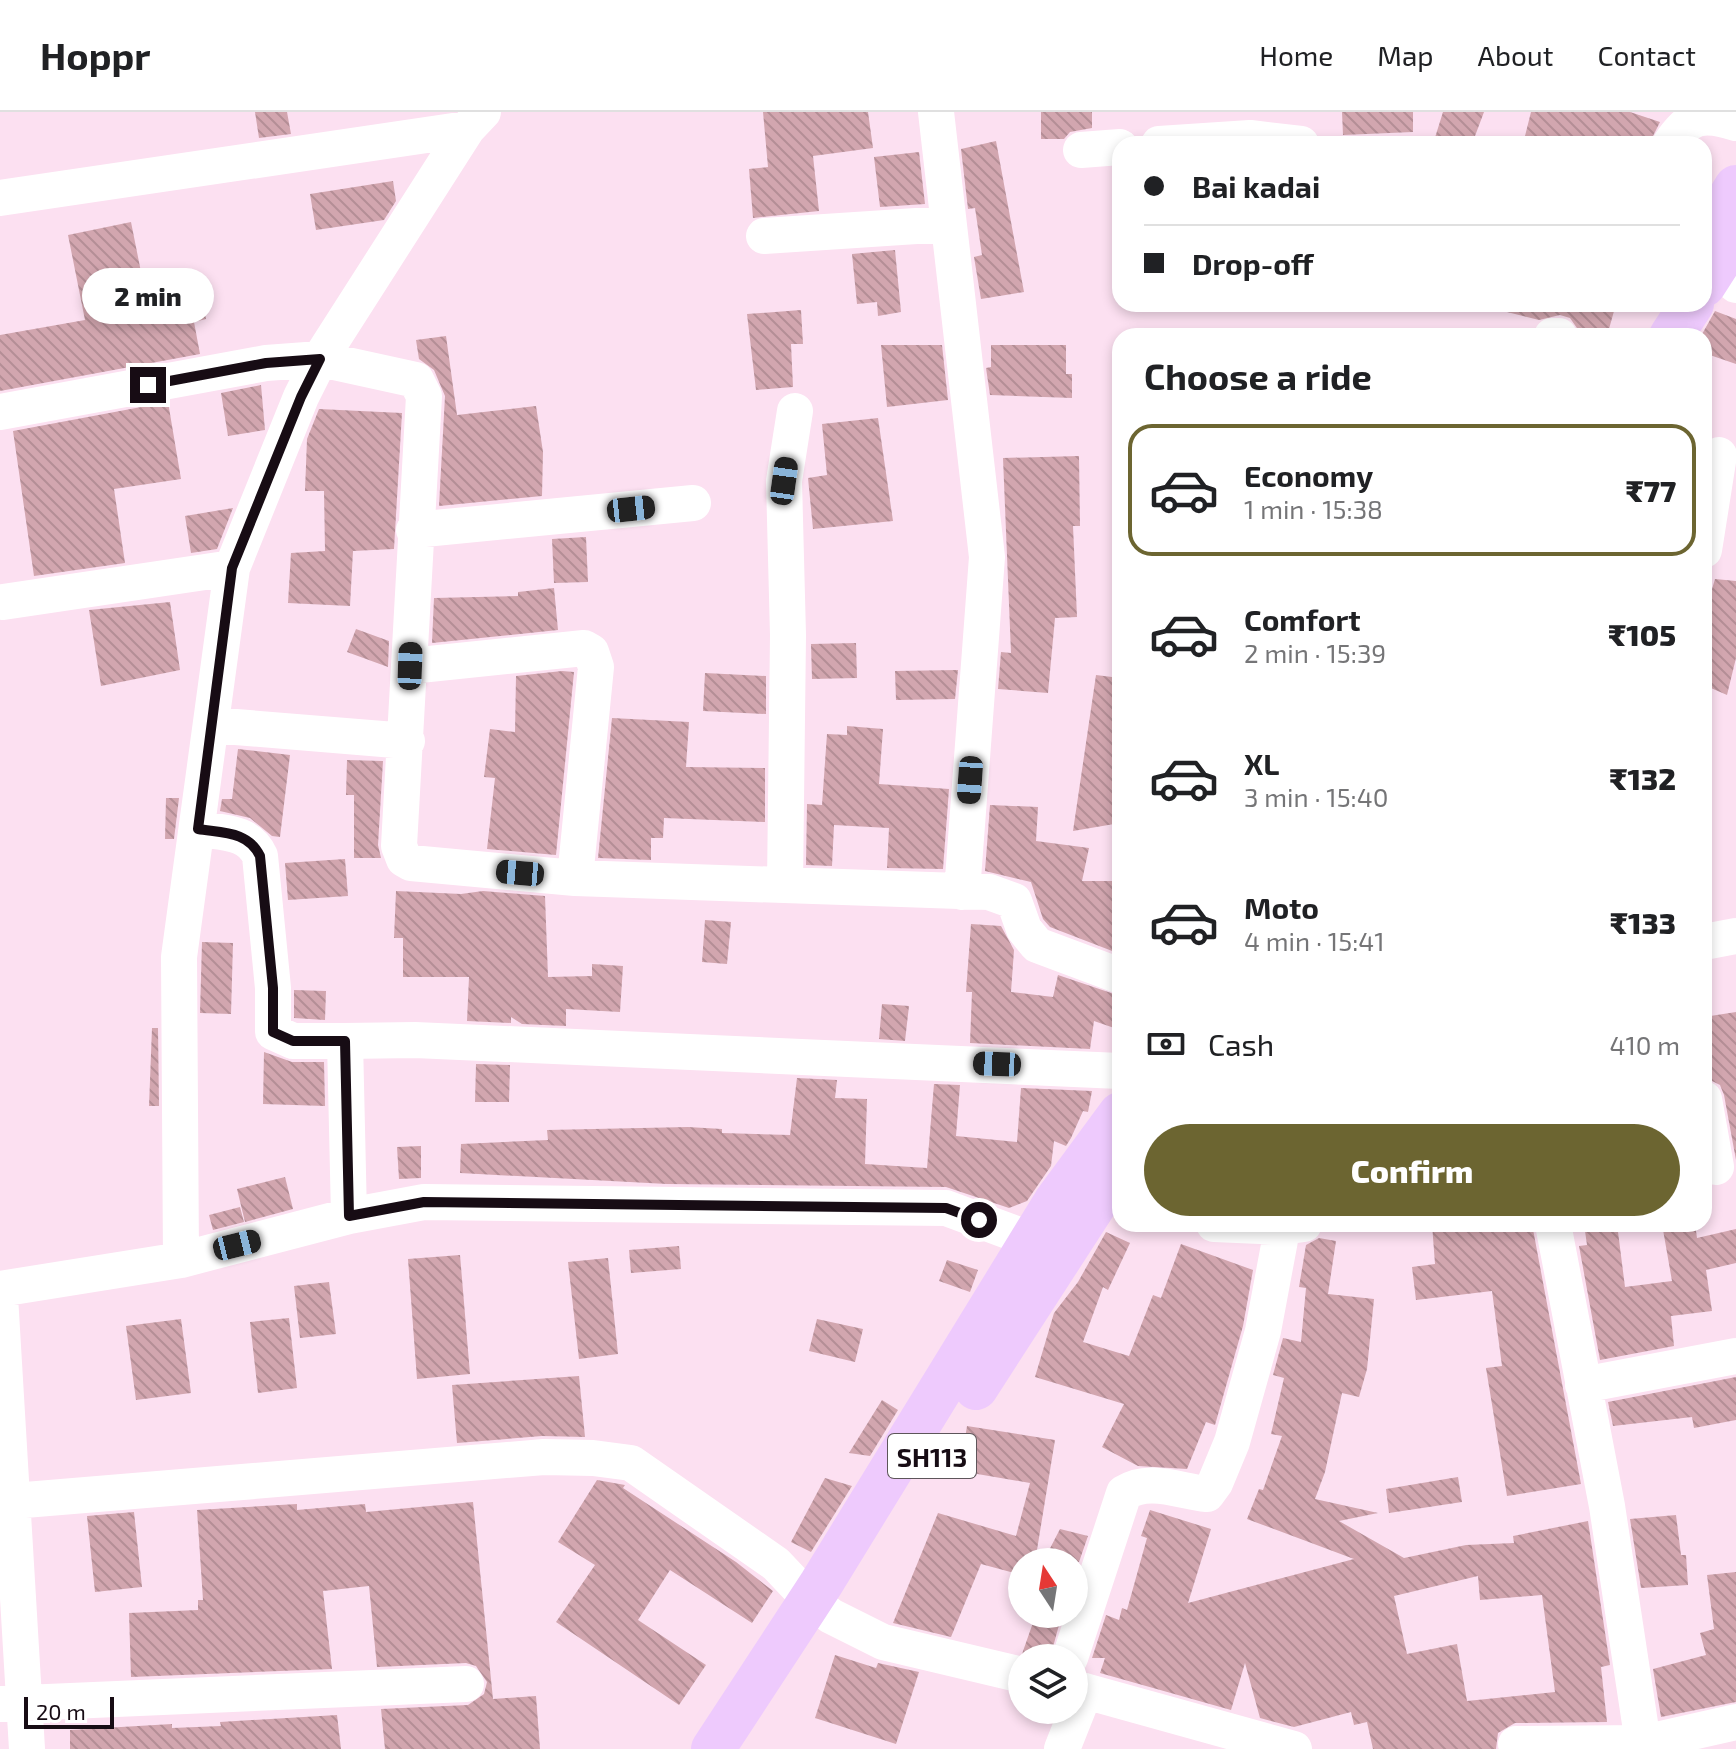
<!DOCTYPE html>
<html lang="en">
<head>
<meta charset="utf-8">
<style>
  :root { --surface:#fff; --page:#f6f6f6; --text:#202124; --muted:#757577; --line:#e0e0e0; --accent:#6c6531 }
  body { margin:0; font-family:"Exo 2",sans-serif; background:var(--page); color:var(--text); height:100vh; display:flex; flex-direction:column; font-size:30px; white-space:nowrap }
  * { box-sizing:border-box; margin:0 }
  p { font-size:26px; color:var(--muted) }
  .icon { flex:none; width:44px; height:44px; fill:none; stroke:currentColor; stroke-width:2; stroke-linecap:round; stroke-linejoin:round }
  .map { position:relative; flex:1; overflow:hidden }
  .sheet { position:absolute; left:1112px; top:216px; width:600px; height:904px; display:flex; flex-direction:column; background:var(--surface); border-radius:24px; box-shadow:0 4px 12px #0003 }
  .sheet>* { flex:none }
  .hud { position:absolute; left:1112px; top:24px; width:600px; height:176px; border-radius:24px; box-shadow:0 4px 12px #0003; display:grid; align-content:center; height:176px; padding:0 32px; background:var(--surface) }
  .needle { width:52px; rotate:348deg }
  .tools { position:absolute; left:1008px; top:1436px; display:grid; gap:16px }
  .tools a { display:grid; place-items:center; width:80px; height:80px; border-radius:50%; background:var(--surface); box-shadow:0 4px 12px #0003; font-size:40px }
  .scale { position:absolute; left:24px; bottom:20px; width:90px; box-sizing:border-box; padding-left:8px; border:4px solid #170c14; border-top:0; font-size:22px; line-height:28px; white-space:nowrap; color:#170c14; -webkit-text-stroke:6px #fff; paint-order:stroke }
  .end { position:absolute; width:36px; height:36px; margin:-18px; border:10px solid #170c14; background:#fff; box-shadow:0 0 0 4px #fff }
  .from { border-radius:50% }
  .bubble { position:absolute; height:56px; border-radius:28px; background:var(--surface); box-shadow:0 4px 12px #0003; font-size:26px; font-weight:800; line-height:56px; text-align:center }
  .car { position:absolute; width:24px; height:48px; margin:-24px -12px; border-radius:10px; box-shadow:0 0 6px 2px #0007; background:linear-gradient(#222 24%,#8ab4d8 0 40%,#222 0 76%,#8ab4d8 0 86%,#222 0) }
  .hud b { display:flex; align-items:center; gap:28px; height:76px; font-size:30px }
  .hud b+b { border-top:2px solid var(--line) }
  .hud i { width:20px; height:20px; background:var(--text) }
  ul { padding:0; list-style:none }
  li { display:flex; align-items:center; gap:24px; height:132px; margin:0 16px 12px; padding:0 16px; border:4px solid transparent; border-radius:24px }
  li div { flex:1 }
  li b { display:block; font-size:30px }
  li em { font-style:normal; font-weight:800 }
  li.on { border-color:var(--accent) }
  li>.icon { width:72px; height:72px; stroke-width:1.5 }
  h2 { padding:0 32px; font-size:36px; line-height:96px }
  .pay { display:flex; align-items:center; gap:20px; height:88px; padding:0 32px; font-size:30px }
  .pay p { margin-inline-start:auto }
  .cta { display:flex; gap:16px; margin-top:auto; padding:16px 32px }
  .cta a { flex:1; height:92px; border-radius:48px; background:var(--accent); color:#fff; font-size:32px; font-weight:800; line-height:92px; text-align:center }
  header { display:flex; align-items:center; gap:48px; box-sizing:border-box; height:112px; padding:0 40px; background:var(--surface); border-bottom:2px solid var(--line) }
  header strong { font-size:38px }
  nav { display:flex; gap:44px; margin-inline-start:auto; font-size:28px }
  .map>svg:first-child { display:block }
  .building { fill:url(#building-back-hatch); fill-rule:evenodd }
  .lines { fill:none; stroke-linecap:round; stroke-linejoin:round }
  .minor { stroke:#fff; stroke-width:36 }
  .major { stroke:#eecafd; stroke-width:44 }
  .route { stroke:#170c14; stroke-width:10 }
  .labels { text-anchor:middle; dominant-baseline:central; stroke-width:7; stroke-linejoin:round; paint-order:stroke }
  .shield { fill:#fff; stroke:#5d555a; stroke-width:2 }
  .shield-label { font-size:26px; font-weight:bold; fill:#170c14 }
</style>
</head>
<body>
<header>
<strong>Hoppr</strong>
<nav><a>Home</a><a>Map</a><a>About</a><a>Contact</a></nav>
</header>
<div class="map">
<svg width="1736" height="1637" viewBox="0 0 1736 1637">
  <defs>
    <pattern id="building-back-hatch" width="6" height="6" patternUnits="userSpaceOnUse" patternTransform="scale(2)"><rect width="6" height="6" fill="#d2a6af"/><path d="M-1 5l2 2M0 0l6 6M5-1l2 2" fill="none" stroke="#b48e96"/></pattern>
  </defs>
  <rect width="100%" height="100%" fill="#fce0f1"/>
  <path class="building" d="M255,0H287L291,22L259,26Z
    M763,0H868L873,36L813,44L819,99L753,106L749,57L768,55Z
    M1041,0H1092V16L1070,20L1064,27H1041Z
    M1342,0H1413V20L1343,23Z
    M1443,0H1484L1472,32H1433Z
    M1531,0H1630L1660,10L1649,32H1523Z
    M996,29L1024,180L981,187L974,145L982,143L975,96L968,97L961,37Z
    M919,40L925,92L880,95L874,45Z
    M393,69L396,89L384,108L316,118L310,82Z
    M131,110L146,185L199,175L206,207L194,210L200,242L0,279V223L85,208L68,123Z
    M895,138L901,200L878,204L877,190L857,192L852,142Z
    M1508,192H1616L1607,224L1579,219L1570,206L1560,203L1539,208L1507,200Z
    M801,198L803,232H791L793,275L756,278L747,202Z
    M1715,199L1736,207V252L1704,241V224H1701Z
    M446,224L457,303L536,294L543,340L542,384L439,394L445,284L434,258L419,247L416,228Z
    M881,233H942L948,288L887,295Z
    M991,233H1066V262H1072V286L990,283L986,256L991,255Z
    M261,273L265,318L228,324L221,281Z
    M168,290L181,367L114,377L125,451L34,464L13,319Z
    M319,297L402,301L394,437L353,439L350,494L288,491L291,441L325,439L324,379H305L307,327Z
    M878,306L893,409L813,417L808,366L827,363L822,312Z
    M1079,344L1080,414H1073L1077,505L1055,506L1048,581L998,577L1001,540L1011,541L1003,346Z
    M233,396L217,437L191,441L185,404Z
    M586,425L588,470L554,471L552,427Z
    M1715,467L1736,469V546L1727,583L1704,573V504Z
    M554,476L558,518L432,531L434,486L518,484V480Z
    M170,490L180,558L101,574L89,498Z
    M356,517L389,529L388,555L347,540Z
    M856,531L857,566L812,567L811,532Z
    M958,558L955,587L896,588L895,559Z
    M562,559L574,560L556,743L487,737L495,666L484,665L490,617L515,620L516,564Z
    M705,561L766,564V602L703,599Z
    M1096,563L1120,566V711L1073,719Z
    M612,606L689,610L686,655L765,656V710L664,706L663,726H651V748L598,746Z
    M847,614L883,617L879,672L949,677L943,757L887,756L889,716L834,713L832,754L806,753L807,692L822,693L827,622L847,623Z
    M238,637L290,643L280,725L272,724L250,706L220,699L222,687H232Z
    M347,648L383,649L378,733L381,746H354V683H346Z
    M166,686H179L174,727H165Z
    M990,693L1038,695L1036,729L1089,736L1082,769H1120V842L1050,815L1043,807L1031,770L985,759Z
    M345,747L348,784L288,788L285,751Z
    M396,779L461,782L483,779L545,784L548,865L592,864V852L623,854L620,900L566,897V914L522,912L511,905V911L467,909L469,865H403V826H394Z
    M705,808L731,810L727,852L702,850Z
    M971,812L1001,814L1014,838L1011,880L1053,885L1058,863L1120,884V918L1094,909L1090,937L970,931L972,880H966Z
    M202,830L233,831L231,902L200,901Z
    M294,878L326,879L325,908L294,906Z
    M882,892L909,894L905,929L879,927Z
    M1736,900V1048L1724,983L1720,973L1708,967L1707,959L1711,958L1704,915V905Z
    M152,916H158L159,994H149Z
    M264,940L292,950H324L325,994L263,992Z
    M476,952L510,953L509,990H475Z
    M797,966L837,968L835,986L867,987L865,1052L927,1056L934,972L960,973L956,1024L1017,1030L1021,976L1092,979L1088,1000L1083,999L1071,1026L1066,1034L1054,1029L1051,1054L1027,1089L1009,1096L946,1075L667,1072L460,1061L461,1032L548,1028L547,1018L688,1015L722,1017V1021L790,1023Z
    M421,1034V1066L399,1067L397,1035Z
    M285,1065L293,1097L245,1110L237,1077Z
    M240,1095L244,1110L213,1118L209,1103Z
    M1432,1112H1532L1581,1372L1507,1384L1486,1256L1502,1254L1492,1179L1416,1188L1412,1155L1435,1152Z
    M1584,1112H1617L1625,1175L1672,1169L1662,1112H1695L1697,1126L1736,1117V1151L1706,1158L1712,1199L1671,1204L1674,1234L1600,1248L1579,1134L1587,1133Z
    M1106,1120L1130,1131L1108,1178L1103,1175L1083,1230L1129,1244L1153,1183L1161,1186L1181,1132L1253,1158L1243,1214L1215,1313L1206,1310L1187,1357L1138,1354L1102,1335L1124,1292L1035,1265L1054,1201L1078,1170Z
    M1319,1126L1336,1129L1328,1182L1374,1187L1367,1257L1359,1285L1342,1281L1325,1360L1315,1387L1378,1401L1339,1409L1404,1446L1466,1433L1514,1431L1513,1424L1588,1409L1610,1553L1601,1555L1607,1610L1515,1611L1498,1621L1496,1637H1373L1367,1610L1354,1613L1351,1600L1294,1615L1260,1606L1245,1551L1231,1598L1100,1561L1105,1546H1092L1106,1503L1119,1508L1122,1496L1127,1498L1147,1426L1141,1424L1150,1398L1211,1417L1188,1491L1354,1447L1247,1407L1259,1377L1263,1378L1282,1324L1271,1322L1284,1266L1273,1263L1283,1226L1301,1230L1306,1176L1299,1175L1306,1133ZM1478,1464L1480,1488L1542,1483L1555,1580L1467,1589L1457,1532L1407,1542L1394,1484Z
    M679,1134L681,1157L631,1161L629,1138Z
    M460,1143L470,1262L417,1267L408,1147Z
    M608,1146L618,1242L579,1247L568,1150Z
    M947,1148L978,1158L970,1180L939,1169Z
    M329,1170L336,1222L300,1226L294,1174Z
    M289,1206L297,1276L258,1281L250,1210Z
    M181,1207L191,1281L136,1288L126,1214Z
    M817,1207L863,1217L855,1250L809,1239Z
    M579,1264L585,1325L542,1324L457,1331L452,1273Z
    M1736,1265V1308L1694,1316L1692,1305L1613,1314L1608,1290Z
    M882,1288L898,1298L870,1344L849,1341Z
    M967,1314L1055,1328L1035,1450H1022V1463L981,1452L951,1525L893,1511L938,1401L1016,1424L1030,1371L960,1359Z
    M1458,1365L1462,1390L1389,1401L1386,1377Z
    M825,1366L852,1374L811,1440L791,1430Z
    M597,1368L625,1373L623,1376L736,1450L773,1479L752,1511L670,1458L638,1508L706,1553L679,1593L556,1510L595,1453L558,1430Z
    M473,1390L493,1587L536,1584L540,1637H385L381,1597L468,1593L484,1582L487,1570L476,1554L466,1551L377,1555L369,1474L323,1479L332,1557L131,1565L129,1501L198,1498V1488H203L197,1398L297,1392V1398L365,1392L366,1400Z
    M134,1400L142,1475L95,1480L87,1404Z
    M1676,1403L1681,1443H1686L1688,1473L1641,1476L1630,1407Z
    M1060,1417L1088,1424L1079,1450H1043Z
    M1736,1460V1590L1661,1605L1653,1557L1706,1543L1700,1521L1714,1517L1707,1463Z
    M1036,1502H1062L1050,1546L1022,1542Z
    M835,1543L876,1556L878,1551L919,1560L896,1632L815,1606Z
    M337,1603L341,1637H70V1618L172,1612V1616L221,1614L220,1610Z"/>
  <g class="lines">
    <path class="minor" d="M936,0L987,445L962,780
      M1159,32L1250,26L1301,32
      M1670,32C1689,4 1702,0 1736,11
      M1081,38L1120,35
      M0,86L467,17
      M764,124L947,112
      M1704,148L1736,173
      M1552,224H1559
      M0,300L266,251L320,247L416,268L424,284L399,734L404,747L411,751L575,766L989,780L1014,789L1024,817L1037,833L1120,864
      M414,418L693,391
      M1704,438L1719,343
      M3,490L232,456
      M410,554L584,536L591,540L596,555L575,766
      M211,613L407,629
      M198,717C223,721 249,719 260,744L273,876V920L293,929H345
      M785,773L788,523L784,369L795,299
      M1704,830L1736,824
      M1704,987L1716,1055
      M349,1104L345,929L415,928L1120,959
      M1214,1112L1282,1115L1304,1112
      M1553,1112L1607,1394L1643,1631
      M181,1148L179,845L232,456L301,285L320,247L467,17L483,0
      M0,1177L181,1148L349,1104L424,1090L946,1096L1032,1128L1054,1143
      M0,1184L27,1637
      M1583,1273L1736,1244
      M0,1390L544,1345L593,1346L631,1351L776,1452L810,1488L831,1504L883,1530L1022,1563
      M1070,1546L1124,1381C1149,1365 1179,1379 1207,1382L1215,1371L1232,1330L1263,1219L1283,1112
      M1074,1576L1294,1637
      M0,1592L466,1572
      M1516,1632L1643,1631L1736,1610
      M1062,1637L1085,1579"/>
    <path class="major" d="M1704,127L1736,75
      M1704,173L1736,123
      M1671,224L1692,192
      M976,1276L1120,1053
      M713,1637L821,1472L1056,1089L1120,1002"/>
  </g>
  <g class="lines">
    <path class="route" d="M148,273L266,251L320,247L301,285L232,456L198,717C223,721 248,719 260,744L273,876V920L293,929H345L349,1104L424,1090L946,1096L979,1108"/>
  </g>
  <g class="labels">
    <rect class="shield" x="888" y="1322" width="88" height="44" rx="6"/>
    <g class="shield-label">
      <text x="932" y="1344">SH113</text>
    </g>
  </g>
</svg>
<div class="tools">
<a><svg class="needle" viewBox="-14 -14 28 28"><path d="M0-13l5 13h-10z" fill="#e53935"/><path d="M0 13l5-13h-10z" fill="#757577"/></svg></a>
<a><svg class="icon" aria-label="layers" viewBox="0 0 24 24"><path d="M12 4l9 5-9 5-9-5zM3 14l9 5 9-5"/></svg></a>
</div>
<div class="scale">20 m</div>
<i class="end from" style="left:979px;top:1108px"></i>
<i class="end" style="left:148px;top:273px"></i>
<div class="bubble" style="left:82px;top:156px;width:132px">2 min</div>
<i class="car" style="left:784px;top:369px;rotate:8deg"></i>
<i class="car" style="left:631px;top:397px;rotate:84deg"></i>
<i class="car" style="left:410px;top:554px;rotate:2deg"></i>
<i class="car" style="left:970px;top:668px;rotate:184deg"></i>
<i class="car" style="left:520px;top:761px;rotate:275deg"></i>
<i class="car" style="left:997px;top:952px;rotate:272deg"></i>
<i class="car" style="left:237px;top:1133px;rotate:76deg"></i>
<div class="hud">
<b><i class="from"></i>Bai kadai</b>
<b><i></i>Drop-off</b>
</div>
<section class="sheet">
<h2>Choose a ride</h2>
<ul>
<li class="on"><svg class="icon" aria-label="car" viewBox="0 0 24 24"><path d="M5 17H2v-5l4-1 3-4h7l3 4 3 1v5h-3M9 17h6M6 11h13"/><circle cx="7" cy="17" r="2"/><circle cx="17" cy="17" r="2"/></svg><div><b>Economy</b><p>1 min · 15:38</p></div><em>₹77</em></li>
<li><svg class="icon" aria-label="car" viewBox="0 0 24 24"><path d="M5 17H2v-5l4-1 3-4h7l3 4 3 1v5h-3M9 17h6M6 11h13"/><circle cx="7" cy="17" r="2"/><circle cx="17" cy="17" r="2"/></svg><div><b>Comfort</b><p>2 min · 15:39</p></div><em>₹105</em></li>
<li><svg class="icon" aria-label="car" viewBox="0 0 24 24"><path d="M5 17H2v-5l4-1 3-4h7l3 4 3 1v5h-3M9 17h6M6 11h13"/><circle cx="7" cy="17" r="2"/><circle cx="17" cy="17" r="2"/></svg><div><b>XL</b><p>3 min · 15:40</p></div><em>₹132</em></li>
<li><svg class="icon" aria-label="car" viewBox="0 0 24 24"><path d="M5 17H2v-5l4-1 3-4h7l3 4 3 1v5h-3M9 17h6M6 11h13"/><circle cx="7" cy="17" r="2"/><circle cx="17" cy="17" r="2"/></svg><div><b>Moto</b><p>4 min · 15:41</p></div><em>₹133</em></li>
</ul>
<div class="pay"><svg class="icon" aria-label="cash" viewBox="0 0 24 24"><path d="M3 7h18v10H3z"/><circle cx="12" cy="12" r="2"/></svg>Cash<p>410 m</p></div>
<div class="cta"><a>Confirm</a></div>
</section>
</div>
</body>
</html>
